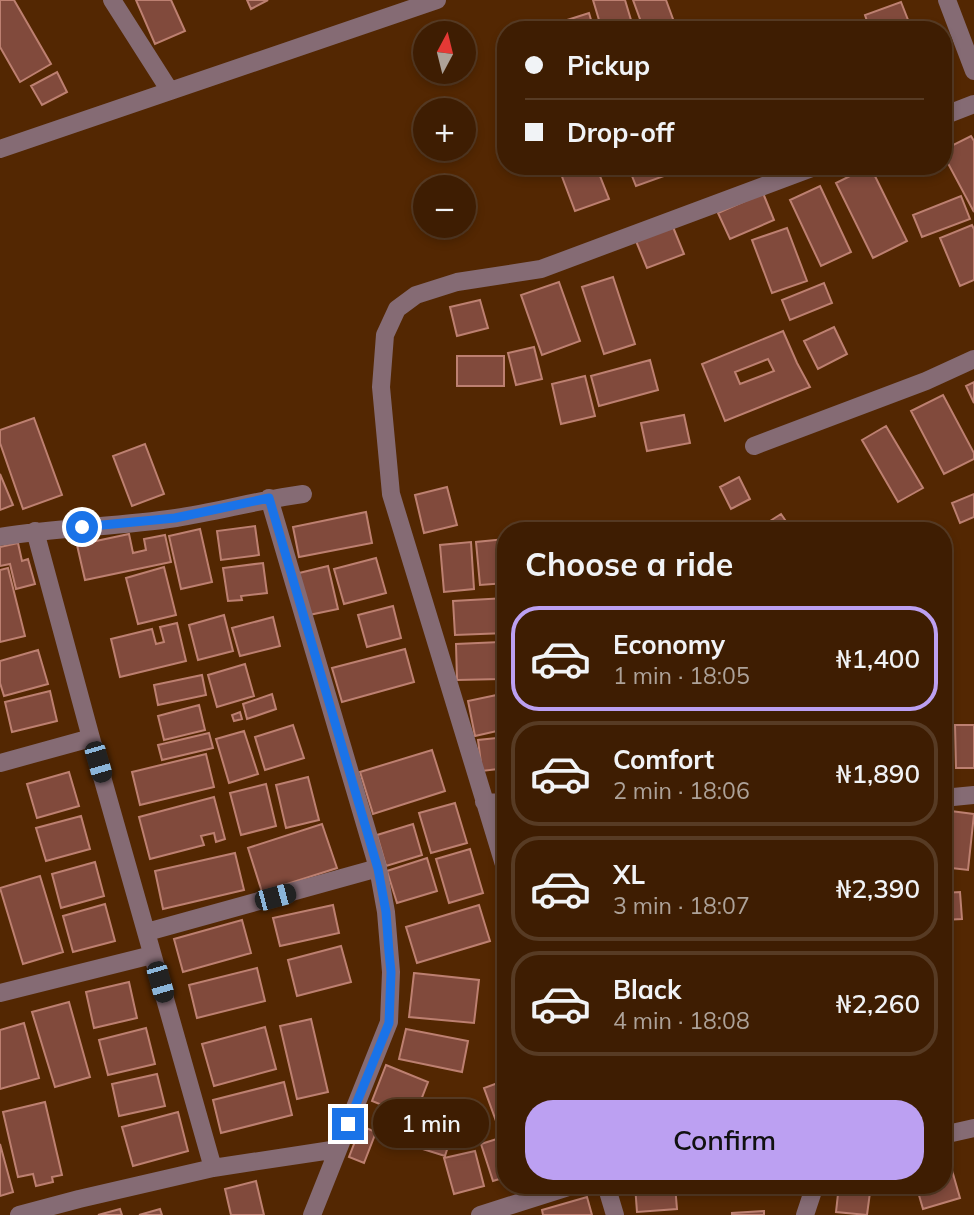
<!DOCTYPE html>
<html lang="en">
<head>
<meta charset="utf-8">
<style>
  :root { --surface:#3e1d02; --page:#492a11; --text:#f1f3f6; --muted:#ada299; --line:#573b24; --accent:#bca0f2 }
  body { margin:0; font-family:Mulish,sans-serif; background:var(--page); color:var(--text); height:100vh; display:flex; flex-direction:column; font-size:26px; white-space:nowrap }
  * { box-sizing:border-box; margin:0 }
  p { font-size:23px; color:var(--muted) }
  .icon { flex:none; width:38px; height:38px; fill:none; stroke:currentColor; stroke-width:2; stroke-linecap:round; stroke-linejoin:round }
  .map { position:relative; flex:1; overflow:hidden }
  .side { position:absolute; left:497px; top:522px; width:455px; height:672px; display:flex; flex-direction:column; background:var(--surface); border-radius:28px; box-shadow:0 4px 10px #0003,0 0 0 2px var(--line) }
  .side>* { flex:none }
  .top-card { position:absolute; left:497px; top:21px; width:455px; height:154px; border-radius:28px; box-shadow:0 4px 10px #0003,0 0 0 2px var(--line); display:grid; align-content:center; height:154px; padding:0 28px; background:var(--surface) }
  .needle { width:46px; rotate:7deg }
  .controls { position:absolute; left:413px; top:21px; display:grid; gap:14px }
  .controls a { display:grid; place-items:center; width:63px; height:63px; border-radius:50%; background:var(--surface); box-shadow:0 4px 10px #0003,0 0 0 2px var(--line); font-size:35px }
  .end { position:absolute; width:32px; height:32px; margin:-16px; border:9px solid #1a73e8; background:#fff; box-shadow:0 0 0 4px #fff }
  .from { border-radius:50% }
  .bubble { position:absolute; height:49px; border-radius:24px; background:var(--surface); box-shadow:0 4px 10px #0003,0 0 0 2px var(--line); font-size:23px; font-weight:600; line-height:49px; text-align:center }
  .car { position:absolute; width:21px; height:42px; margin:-21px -10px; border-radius:9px; box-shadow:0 0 5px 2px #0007; background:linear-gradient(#222 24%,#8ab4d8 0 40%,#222 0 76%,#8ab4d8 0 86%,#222 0) }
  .top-card b { display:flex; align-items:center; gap:24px; height:66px; font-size:26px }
  .top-card b+b { border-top:2px solid var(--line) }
  .top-card i { width:18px; height:18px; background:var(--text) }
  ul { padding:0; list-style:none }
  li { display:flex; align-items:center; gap:21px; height:105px; margin:0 14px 10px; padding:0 14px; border:4px solid var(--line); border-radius:28px }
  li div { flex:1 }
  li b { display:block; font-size:26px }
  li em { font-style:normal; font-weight:600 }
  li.on { border-color:var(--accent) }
  li>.icon { width:63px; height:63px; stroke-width:1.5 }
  h2 { padding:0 28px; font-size:32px; line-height:84px }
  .action { display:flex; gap:14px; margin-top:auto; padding:14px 28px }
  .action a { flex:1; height:80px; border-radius:28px; background:var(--accent); color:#111; font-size:28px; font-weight:600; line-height:80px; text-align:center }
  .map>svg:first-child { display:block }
  .building { fill:#814a3c; stroke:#bd8071; stroke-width:2; fill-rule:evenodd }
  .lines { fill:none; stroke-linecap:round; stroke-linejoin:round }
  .minor { stroke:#856b74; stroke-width:18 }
  .route { stroke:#1a73e8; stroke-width:9 }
</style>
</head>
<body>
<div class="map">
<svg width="974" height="1215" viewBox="0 0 974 1215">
  <rect width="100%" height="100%" fill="#532702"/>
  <path class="building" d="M0,0H14L51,64L20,82L0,47Z
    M136,0H171L185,31L155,44Z
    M247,0H268L251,9Z
    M593,0H625L634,30H602Z
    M633,0H666L677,30H644Z
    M901,2L912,30H870L865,15Z
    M589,13L594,30H564L561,22Z
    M57,72L67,92L42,105L31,86Z
    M971,136L974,141V212L943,154V150Z
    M558,166H596L609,199L575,211Z
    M628,166H664L667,175L636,186Z
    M691,166H711L693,172Z
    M870,166L907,241L873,258L836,183Z
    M820,186L851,252L821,266L790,200Z
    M763,193L774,220L730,239L718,213Z
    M961,196L970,219L922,237L913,215Z
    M972,225L974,229V280L960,286L940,238Z
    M673,227L684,254L647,268L636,241Z
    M787,228L807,281L772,293L752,240Z
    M613,277L635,344L604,354L582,287Z
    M559,282L580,341L542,355L521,295Z
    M824,283L832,303L790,320L782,300Z
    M480,300L488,328L457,336L450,307Z
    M834,327L847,354L818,369L804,341Z
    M783,331L797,363L810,387L725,421L702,364ZM768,359L774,371L740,384L735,372Z
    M534,347L542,379L516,385L508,353Z
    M457,356H504V386H457Z
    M650,360L658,390L599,406L591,376Z
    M585,376L595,416L561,424L552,384Z
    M974,382V403L966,386Z
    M943,395L974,453V459L944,474L911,411Z
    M684,415L690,443L647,451L641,423Z
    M34,418L62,495L23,509L0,443V430Z
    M886,426L923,488L898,502L862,440Z
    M145,444L164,494L132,506L113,456Z
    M0,474L13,505L0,510Z
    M739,477L750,499L731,509L720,487Z
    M447,487L457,525L424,533L415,495Z
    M974,494V517L960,523L952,503Z
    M366,512L372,543L299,557L293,527Z
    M781,514L792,530H756Z
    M255,526L259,555L221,560L217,531Z
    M200,529L212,582L181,589L169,536Z
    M129,534L133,553L146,550L144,539L165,535L171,562L85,580L77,545Z
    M505,539L506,583L480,585L476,542Z
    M471,542L474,589L444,592L440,545Z
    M18,543L22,561L28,559L35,584L16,589L10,564L0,566V547Z
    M376,558L386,593L344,604L334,569Z
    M263,563L267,593L241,596L242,600L228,601L223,568Z
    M328,566L338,609L309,615L299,573Z
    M164,567L176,615L138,624L126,578Z
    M8,568L25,636L0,642V570Z
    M506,598V633L455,635L453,601Z
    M393,606L401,638L367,647L358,615Z
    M224,615L233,651L198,660L189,625Z
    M273,617L280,646L240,656L232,628Z
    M177,623L186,661L120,677L111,639L152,629L156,644L164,642L160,627Z
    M500,642L501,679L457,680L456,644Z
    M405,649L414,682L342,702L332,668Z
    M38,650L48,684L4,696L0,683V661Z
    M245,664L254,696L217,707L208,675Z
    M202,675L206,695L158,705L154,685Z
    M50,691L57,721L12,732L5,702Z
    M506,693V729L475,736L468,701Z
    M272,694L276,709L247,719L243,704Z
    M199,705L205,730L164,740L158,716Z
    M240,712L242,719L234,721L232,715Z
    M943,724H949L948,765H943Z
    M293,725L304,758L265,770L255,737Z
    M955,725H974V768H956Z
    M244,731L258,774L229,783L216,739Z
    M209,733L213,748L162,760L158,745Z
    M506,737V768L482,771L478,740Z
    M432,750L445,791L373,814L360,772Z
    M206,754L214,787L140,805L132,772Z
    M69,772L79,806L37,818L27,784Z
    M308,777L319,820L286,828L276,785Z
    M266,784L276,826L241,835L230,793Z
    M214,797L225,839L216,842L214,833L201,836L204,845L150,859L139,817Z
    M455,803L467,843L431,853L419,813Z
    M943,810L974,814L968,870L943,867Z
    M81,816L90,849L46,861L36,828Z
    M322,824L337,868L262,892L248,848Z
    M413,824L422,855L386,866L377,835Z
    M470,849L483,893L449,903L436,859Z
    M235,853L244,890L163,909L155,871Z
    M427,858L437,891L397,903L387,871Z
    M95,862L104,896L61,908L52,874Z
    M40,876L63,952L23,964L0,888Z
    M960,892L962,919L943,920V893Z
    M105,904L115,941L73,952L63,916Z
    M333,905L339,933L280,946L273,918Z
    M479,905L490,941L417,963L406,927Z
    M242,920L251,953L183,972L174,939Z
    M341,946L351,982L297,996L288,960Z
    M943,955L949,973L943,975Z
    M257,968L265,1001L197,1018L189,985Z
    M414,973L479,980L474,1023L409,1017Z
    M129,982L137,1018L94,1028L86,992Z
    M69,1002L90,1077L55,1087L32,1012Z
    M311,1019L328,1092L297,1099L280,1026Z
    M24,1023L39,1078L0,1089V1030Z
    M265,1027L276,1069L214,1086L202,1044Z
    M146,1028L155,1064L108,1075L99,1040Z
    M406,1029L468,1041L462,1072L399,1059Z
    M386,1065L428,1082L414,1118L372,1101Z
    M157,1074L165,1106L119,1116L112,1084Z
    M506,1080V1117L496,1121L484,1088Z
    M284,1082L292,1115L221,1133L213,1100Z
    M45,1102L62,1175L52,1177L53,1182L36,1186L33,1174L18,1177L3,1112Z
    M178,1112L188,1151L133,1166L122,1127Z
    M401,1118L452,1134L445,1156L394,1140Z
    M361,1126L376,1132L364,1163L349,1157Z
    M506,1136V1177L493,1181L481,1144Z
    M0,1144L13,1192L0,1196Z
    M945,1146L960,1198L923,1209L916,1185H943V1147Z
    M475,1151L484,1186L454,1194L444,1158Z
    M256,1181L264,1215H231L225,1189Z
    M635,1185H675L677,1209L637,1212Z
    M839,1185H871L867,1215L836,1212Z
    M587,1197L592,1215H543L542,1210Z
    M120,1209L122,1215H98Z
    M160,1209L162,1215H139Z
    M764,1211V1215H732V1213Z"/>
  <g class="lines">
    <path class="minor" d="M112,0L170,91
      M947,0L974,71
      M943,116L974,104
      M0,149L437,0
      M754,446L926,381L974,359
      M269,498L378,868L386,912L391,972L389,1022L312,1215
      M35,531L91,738L213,1168
      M0,537C58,527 118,527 176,518C219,511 260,500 303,494
      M0,763L91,738
      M943,798L974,795
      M484,802L506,803
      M506,871L391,494L381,387L385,335L397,309L416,295L457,282L541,269L817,166
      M147,932L378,868
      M0,993L152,955
      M943,1135L974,1128
      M606,1185L615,1215
      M19,1215L79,1199L213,1168L338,1149
      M480,1215L575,1185
      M805,1215L815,1185"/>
  </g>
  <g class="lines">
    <path class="route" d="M82,527L175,518L269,498L378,869L386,912L389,952L391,972L389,1023L348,1124"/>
  </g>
</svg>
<div class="controls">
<a><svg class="needle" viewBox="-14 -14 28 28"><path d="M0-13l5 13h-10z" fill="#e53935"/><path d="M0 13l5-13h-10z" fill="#ada299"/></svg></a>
<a>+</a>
<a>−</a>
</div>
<i class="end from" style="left:82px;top:527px"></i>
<i class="end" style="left:348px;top:1124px"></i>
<div class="bubble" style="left:373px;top:1099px;width:116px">1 min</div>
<i class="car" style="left:98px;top:762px;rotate:164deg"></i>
<i class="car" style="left:275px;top:897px;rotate:75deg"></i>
<i class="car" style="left:160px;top:982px;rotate:164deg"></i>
<div class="top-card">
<b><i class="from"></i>Pickup</b>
<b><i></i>Drop-off</b>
</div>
<section class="side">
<h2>Choose a ride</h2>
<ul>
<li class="on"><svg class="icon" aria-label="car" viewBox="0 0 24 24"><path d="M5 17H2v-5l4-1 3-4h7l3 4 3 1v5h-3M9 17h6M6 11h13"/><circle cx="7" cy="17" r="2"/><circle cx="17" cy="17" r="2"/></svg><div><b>Economy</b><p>1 min · 18:05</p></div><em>₦1,400</em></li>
<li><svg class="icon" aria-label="car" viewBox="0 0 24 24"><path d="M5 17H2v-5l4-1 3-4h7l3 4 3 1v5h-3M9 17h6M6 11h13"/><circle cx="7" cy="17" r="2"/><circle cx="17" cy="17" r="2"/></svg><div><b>Comfort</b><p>2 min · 18:06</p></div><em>₦1,890</em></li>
<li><svg class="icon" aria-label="car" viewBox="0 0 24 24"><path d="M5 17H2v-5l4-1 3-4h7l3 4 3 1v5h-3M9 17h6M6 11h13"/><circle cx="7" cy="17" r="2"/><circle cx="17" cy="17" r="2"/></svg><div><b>XL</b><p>3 min · 18:07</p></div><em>₦2,390</em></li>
<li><svg class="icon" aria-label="car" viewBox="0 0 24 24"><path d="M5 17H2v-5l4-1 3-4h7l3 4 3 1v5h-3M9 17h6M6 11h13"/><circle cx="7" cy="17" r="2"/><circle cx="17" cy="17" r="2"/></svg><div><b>Black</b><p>4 min · 18:08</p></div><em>₦2,260</em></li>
</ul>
<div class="action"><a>Confirm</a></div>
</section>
</div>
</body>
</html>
